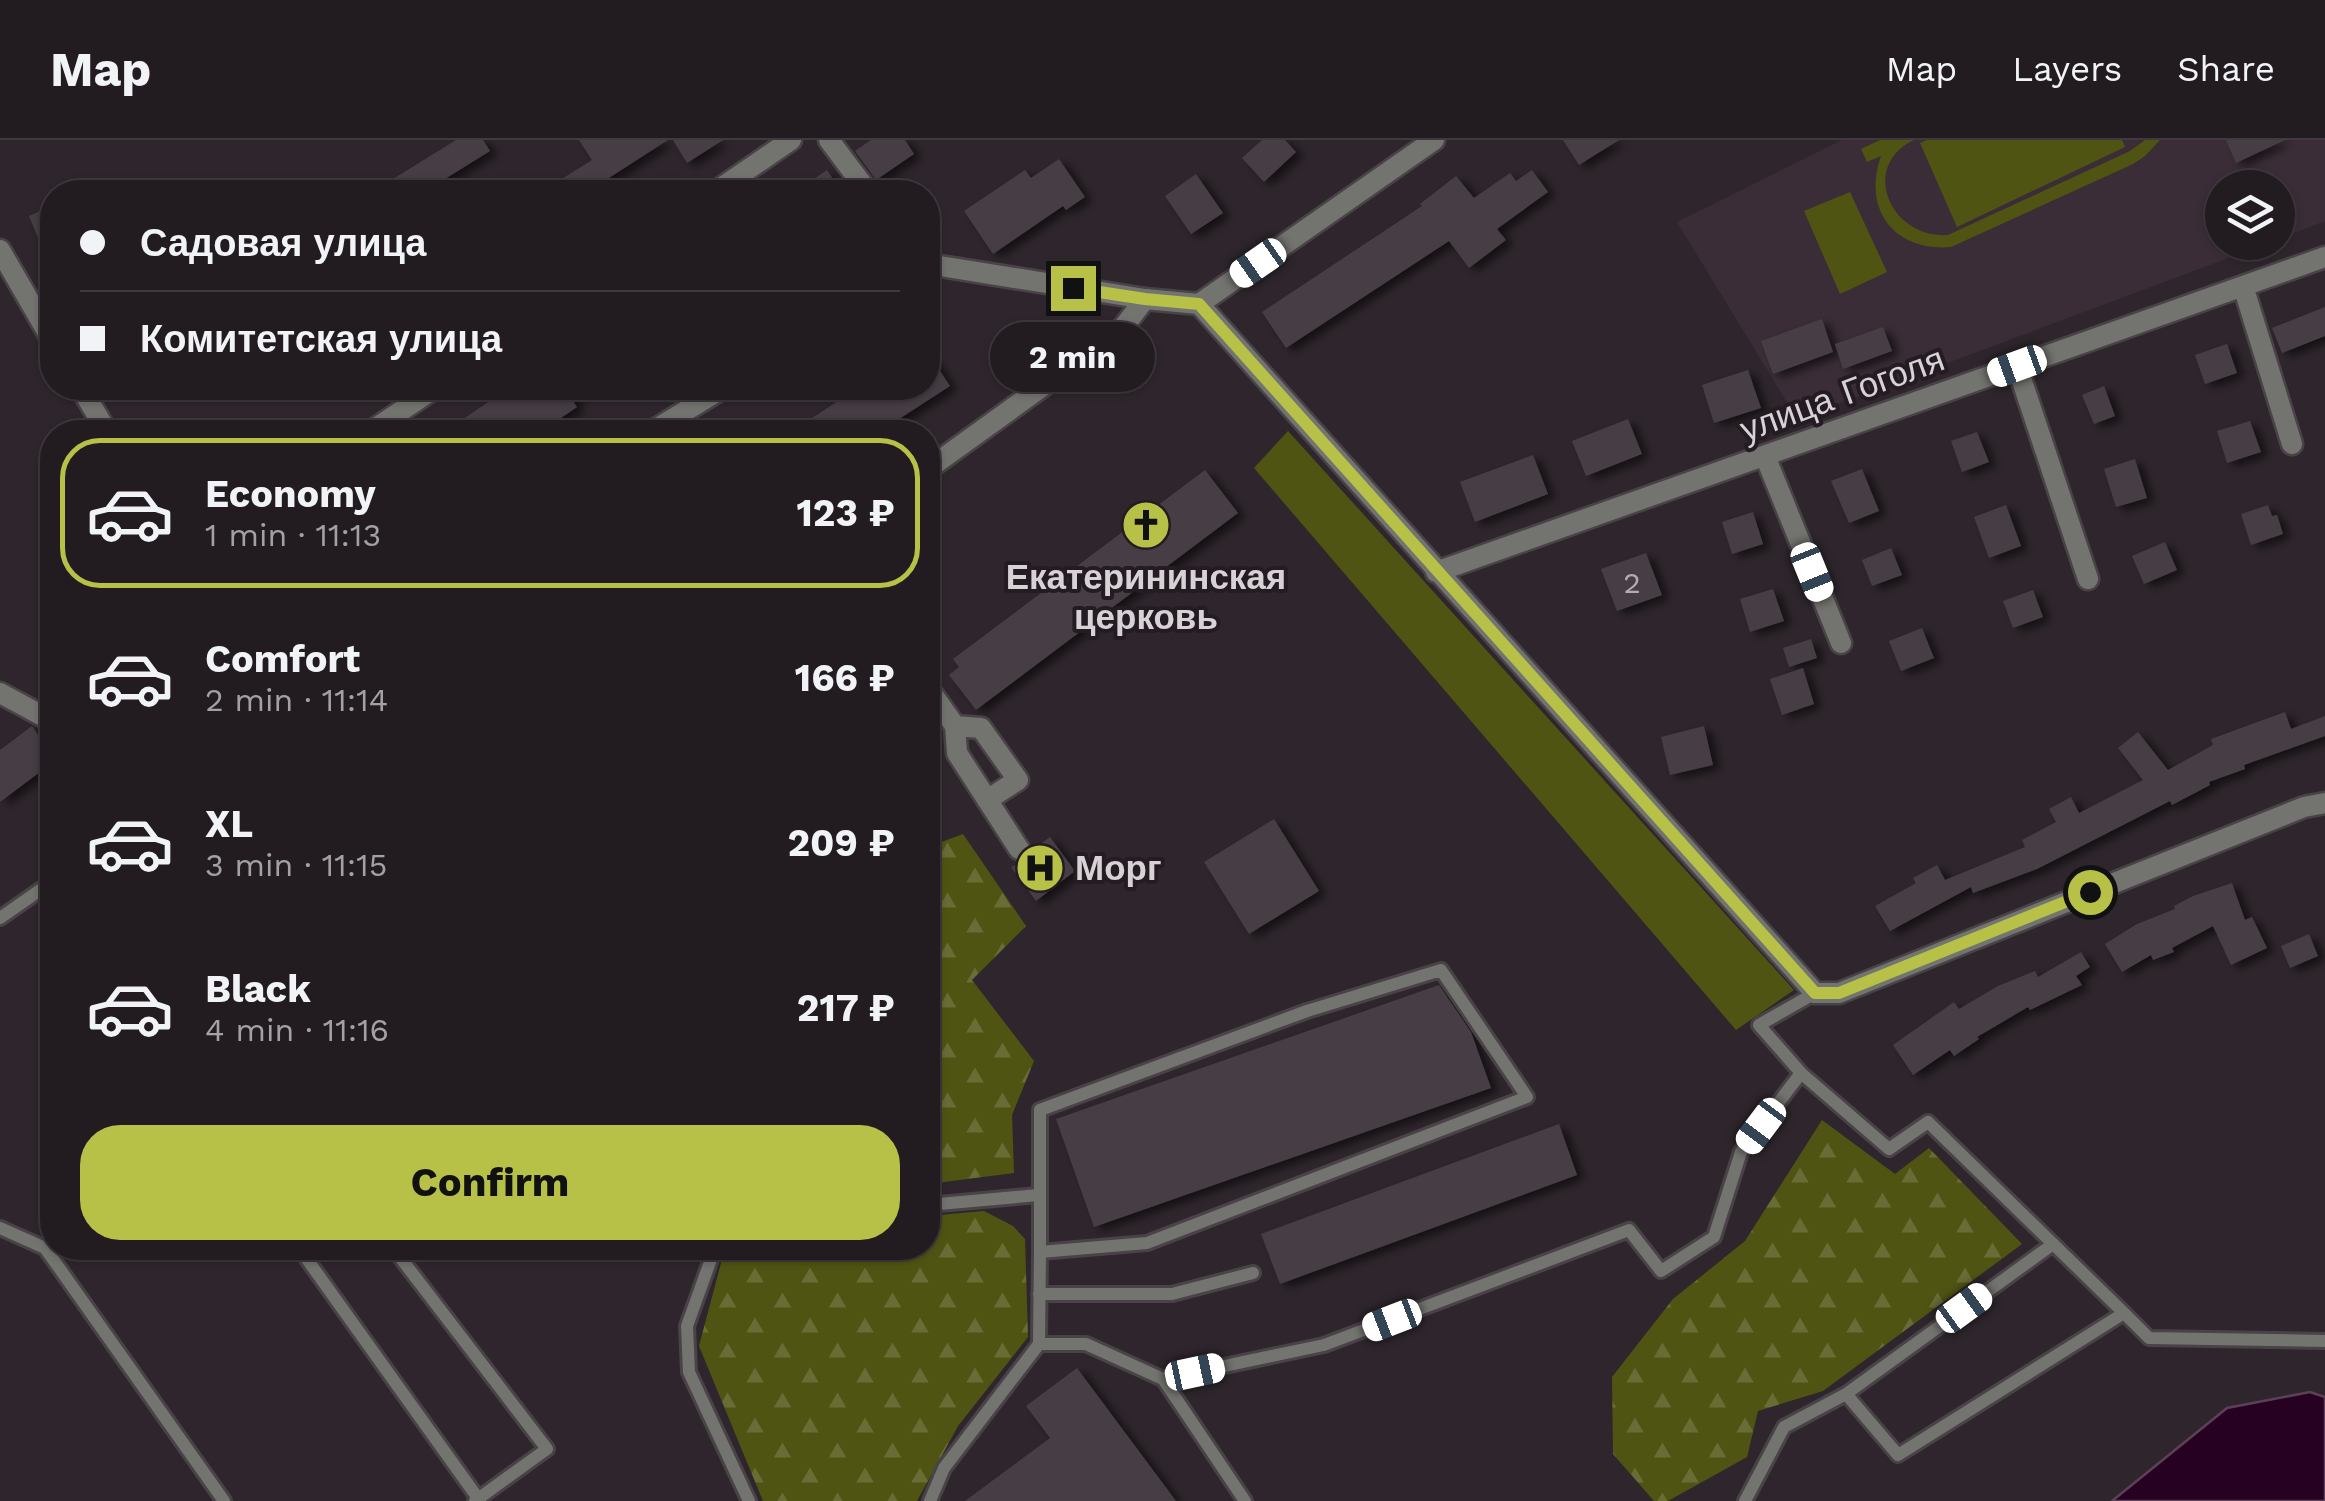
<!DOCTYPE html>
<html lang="en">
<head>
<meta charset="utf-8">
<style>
  :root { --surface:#221c21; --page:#2a252a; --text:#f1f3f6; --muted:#a2a1a5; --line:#3f3a3f; --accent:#b8c147 }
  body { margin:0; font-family:"Work Sans",sans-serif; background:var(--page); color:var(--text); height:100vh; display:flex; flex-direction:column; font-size:38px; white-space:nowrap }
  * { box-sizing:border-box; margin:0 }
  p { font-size:32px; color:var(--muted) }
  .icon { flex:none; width:55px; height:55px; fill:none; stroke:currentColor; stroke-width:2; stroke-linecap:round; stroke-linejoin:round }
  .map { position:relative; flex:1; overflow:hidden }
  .side { position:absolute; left:40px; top:280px; width:900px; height:840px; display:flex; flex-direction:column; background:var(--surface); border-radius:40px; box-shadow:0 2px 8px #0004,0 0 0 2px var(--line) }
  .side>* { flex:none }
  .hud { position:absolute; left:40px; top:40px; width:900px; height:220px; border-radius:40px; box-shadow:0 2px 8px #0004,0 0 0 2px var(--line); display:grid; align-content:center; height:220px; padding:0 40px; background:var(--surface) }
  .fabs { position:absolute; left:2205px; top:30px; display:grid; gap:20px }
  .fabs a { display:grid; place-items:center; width:90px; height:90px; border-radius:50%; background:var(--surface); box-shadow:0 2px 8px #0004,0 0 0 2px var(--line); font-size:50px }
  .end { position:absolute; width:45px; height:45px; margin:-22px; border:12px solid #b8c147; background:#111; box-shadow:0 0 0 5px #111 }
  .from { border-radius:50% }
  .bubble { position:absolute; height:70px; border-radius:35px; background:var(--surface); box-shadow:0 2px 8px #0004,0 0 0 2px var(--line); font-size:32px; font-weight:700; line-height:70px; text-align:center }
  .car { position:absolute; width:30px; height:60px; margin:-30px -15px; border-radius:12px; box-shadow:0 0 8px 2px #0007; background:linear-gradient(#fff 24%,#345 0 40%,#fff 0 76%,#345 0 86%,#fff 0) }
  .hud b { display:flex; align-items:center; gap:35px; height:95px; font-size:38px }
  .hud b+b { border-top:2px solid var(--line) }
  .hud i { width:25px; height:25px; background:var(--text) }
  ul { padding:18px 0 0; list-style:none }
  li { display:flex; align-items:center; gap:30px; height:150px; margin:0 20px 15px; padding:0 20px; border:5px solid transparent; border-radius:40px }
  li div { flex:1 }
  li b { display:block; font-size:38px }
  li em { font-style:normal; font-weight:700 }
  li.selected { border-color:var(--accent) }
  li>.icon { width:90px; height:90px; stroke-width:1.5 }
  .cta { display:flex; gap:20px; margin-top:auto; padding:20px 40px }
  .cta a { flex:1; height:115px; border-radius:40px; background:var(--accent); color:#111; font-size:40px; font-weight:700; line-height:115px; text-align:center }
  header { display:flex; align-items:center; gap:60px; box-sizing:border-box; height:140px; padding:0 50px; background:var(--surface); border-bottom:2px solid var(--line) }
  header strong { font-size:48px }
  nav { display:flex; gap:55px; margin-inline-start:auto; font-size:35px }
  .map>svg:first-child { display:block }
  .built { fill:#3a2d37 }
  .forest { fill:url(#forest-firs) }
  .park { fill:#505413 }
  .water { fill:#260121; stroke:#5b4057; stroke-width:2.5 }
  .building { fill:#473e45; filter:url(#shadow) }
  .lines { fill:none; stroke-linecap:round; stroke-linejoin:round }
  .service-casing { stroke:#494247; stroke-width:18 }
  .minor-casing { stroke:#494247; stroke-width:25 }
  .tertiary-casing { stroke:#494247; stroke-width:25 }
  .service { stroke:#73746f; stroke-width:12 }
  .minor { stroke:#73746f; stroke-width:20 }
  .tertiary { stroke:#73746f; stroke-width:20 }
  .route { stroke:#b8c147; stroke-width:12 }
  .labels { text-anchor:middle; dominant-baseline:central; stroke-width:8; stroke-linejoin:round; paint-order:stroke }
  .number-label { font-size:30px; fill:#b3adb2 }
  .street-label { font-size:35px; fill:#d7d2d6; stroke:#241c22 }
  .poi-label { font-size:35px; font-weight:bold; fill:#d7d2d6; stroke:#241c22 }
</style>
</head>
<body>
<header>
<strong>Map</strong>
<nav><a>Map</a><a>Layers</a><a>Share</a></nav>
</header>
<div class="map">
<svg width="2325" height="1361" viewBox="0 0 2325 1361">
  <defs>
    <pattern id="forest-firs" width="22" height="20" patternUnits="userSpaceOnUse" patternTransform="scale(2.5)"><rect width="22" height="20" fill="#505413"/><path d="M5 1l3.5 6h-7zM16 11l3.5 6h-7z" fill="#686c35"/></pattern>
    <filter id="shadow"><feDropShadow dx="7" dy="4" stdDeviation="5" flood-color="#0009"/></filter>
  </defs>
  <rect width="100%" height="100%" fill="#2e262c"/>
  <path class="built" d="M1842,0H2325V81L2278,99V48H2222V102L2269,103L1797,279L1677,82Z"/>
  <path class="forest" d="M963,694L1026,786L972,840L1034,921L1012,975L1014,1033L928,1044V707Z
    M1822,980L1895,1034L1929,1008L2022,1104L1823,1251L1758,1271L1747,1317L1668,1361H1654L1613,1314L1612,1237L1673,1159L1745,1101Z
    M984,1071L1013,1086L1025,1099L1028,1197L958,1286L917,1361H763L699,1206L725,1108H928V1076Z"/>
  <path class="park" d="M1880,0H1914C1859,26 1890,99 1948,95L2130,11L2145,0H2160L2145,16L2133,24L1951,107C1894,112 1862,69 1881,16L1867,22L1861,9Z
    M1927,0H2122L2125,7L1957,87L1920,3Z
    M1850,52L1887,132L1840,154L1804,71Z
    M1288,291L1794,850L1736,890L1254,328Z"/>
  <path class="water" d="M2310,1252L2325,1257V1361H2112L2227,1268Z"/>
  <path class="building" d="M456,0H483L490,11L424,52H372Z
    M579,0H668L587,52H541L592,20Z
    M673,0H723L687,23Z
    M871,0H905L914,14L876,40L855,11Z
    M1262,0H1285L1296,12L1264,42L1242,18Z
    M1563,0H1619L1579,25Z
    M2226,0H2285L2236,23Z
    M1059,19L1085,57L1066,70L1063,66L993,114L964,71L1025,30L1031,38Z
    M827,30L842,52H795Z
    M1532,30L1548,52L1497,89L1506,100L1469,128L1449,101L1286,208L1262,172L1422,66L1420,64L1456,36L1474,58L1510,33L1516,41Z
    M1196,34L1223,73L1191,94L1165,56Z
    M52,66V132L29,76Z
    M2325,167V196L2282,213L2272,188Z
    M1822,179L1833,212L1773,234L1761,201Z
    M1883,187L1892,211L1843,229L1835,204Z
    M2227,204L2237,233L2205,244L2195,215Z
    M928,213L950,246L879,292H821L812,278L858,248H928Z
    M1748,230L1761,268L1714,283L1702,245Z
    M2104,246L2115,276L2094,284L2082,255Z
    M509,248H586L571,258L577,267L561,278L571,292H444Z
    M1628,279L1642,314L1586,336L1572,301Z
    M2250,281L2261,312L2227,323L2217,291Z
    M1977,292L1989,322L1962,332L1951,301Z
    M1533,315L1548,354L1475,382L1460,342Z
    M2135,319L2147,358L2116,367L2104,329Z
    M1862,329L1879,371L1849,383L1831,341Z
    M1205,330L1238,373L976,570L949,535L959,527L953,519Z
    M2006,365L2021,406L1989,418L1974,377Z
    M2268,365L2272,376L2277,375L2283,394L2251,405L2241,374Z
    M1753,372L1763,404L1732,414L1722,382Z
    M2165,402L2177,430L2144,444L2132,416Z
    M1891,408L1902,435L1872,446L1862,420Z
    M1646,413L1662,455L1617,471L1601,429Z
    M1773,449L1784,481L1750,492L1740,459Z
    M2033,450L2043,477L2013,488L2003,461Z
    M1922,488L1934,518L1901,531L1889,501Z
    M1811,499L1817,518L1789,527L1783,508Z
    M1803,528L1814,564L1782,575L1770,539Z
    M2285,572L2291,589L2325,576V596L2244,625L2245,629L2209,642L2210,645L2172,665L2170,661L2037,729L1973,753L1971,747L1890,791L1875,766L1916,743L1913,738L1937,725L1945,740L2025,707L2022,700L2056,682L2049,669L2071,657L2079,673L2143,640L2118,608L2138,592L2168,630L2213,605L2211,599Z
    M32,586L52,615V623L0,662V610Z
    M1704,586L1713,625L1670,635L1661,597Z
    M1274,679L1319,751L1249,794L1204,722Z
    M1050,697L1075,731L1036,761L1011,727L1027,720L1032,710Z
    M2232,743L2245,780L2252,777L2267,808L2231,825L2213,786L2172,808L2174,812L2153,820L2151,815L2122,832L2105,804L2137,784L2175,769L2174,766L2193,756Z
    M2309,794L2318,816L2290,828L2281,806Z
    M2081,812L2090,827L2076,836L2082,845L2030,870L2028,867L1977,897L1979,899L1954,916L1950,910L1913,935L1893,905L1954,862L1959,869L1998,846L2035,831L2038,837Z
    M1439,845L1471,892L1491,948L1094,1087L1056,979Z
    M1559,984L1577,1035L1280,1144L1261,1094Z
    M1077,1228L1176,1361H965L1050,1298L1026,1266Z"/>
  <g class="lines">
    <g class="service-casing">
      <path id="service" d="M0,778L43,748L52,762
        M1441,830L1527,957L1147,1103L1040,1112V970L1307,871Z
        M928,1065L1039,1055
        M0,1088L45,1108L224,1361
        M299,1108L480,1361
        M393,1108L547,1309L475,1361
        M715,1108L687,1186L689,1232L749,1361
        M1039,1154H1172L1253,1133
        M2124,1173L2149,1198L2325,1201
        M1039,1204H1086L1163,1239L1324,1205L1629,1090L1661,1131L1714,1097L1741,1012L1801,933L1759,885L1815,853
        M1163,1239L1245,1361
        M1846,1254L2053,1104
        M930,1361L944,1328L1039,1204L1040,1112
        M1745,1361L1784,1287L1846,1254L1898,1315L2124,1173L1928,982L1889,1009L1801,933"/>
    </g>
    <g class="minor-casing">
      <path id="minor" d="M829,0L868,52
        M715,52L791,0
        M0,110L52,200
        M2243,146L2292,304
        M1199,164L1815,853H1839L2304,667L2325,663
        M2017,226L2088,439
        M81,248L107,292
        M370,292L435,248
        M1765,316L1841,503
        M928,329L1122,189L1145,159
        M1436,432L2325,117
        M928,548L955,586L957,613L1019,709
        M955,586L981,588L1018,640L987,660"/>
    </g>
    <g class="tertiary-casing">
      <path id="tertiary" d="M928,124L1145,159L1199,164L1434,0
        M651,292L723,248
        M0,553L52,581"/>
    </g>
    <use href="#service" class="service"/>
    <use href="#minor" class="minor"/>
    <use href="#tertiary" class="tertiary"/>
  </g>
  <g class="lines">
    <path class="route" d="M1073,148L1145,159L1199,164L1815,853H1839L2090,752"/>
  </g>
  <defs>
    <g id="church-disc" transform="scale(2.5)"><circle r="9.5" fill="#b8c147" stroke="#241c22"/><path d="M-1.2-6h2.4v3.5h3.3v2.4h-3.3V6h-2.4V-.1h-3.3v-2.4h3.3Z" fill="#111"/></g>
    <g id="hospital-disc" transform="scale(2.5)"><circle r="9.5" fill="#b8c147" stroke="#241c22"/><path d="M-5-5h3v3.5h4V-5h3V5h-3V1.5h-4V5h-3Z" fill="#111"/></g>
  </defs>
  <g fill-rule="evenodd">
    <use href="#church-disc" x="1146" y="385"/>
    <use href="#hospital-disc" x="1040" y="728"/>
  </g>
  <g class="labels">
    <g class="number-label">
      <text x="1632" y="442">2</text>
    </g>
    <g class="street-label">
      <text transform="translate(1842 254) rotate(-20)">улица Гоголя</text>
    </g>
    <g class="poi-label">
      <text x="1146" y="437">Екатерининская<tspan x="1146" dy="40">церковь</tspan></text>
      <text x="1075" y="728" text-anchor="start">Морг</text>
    </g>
  </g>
</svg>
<div class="fabs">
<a><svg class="icon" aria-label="layers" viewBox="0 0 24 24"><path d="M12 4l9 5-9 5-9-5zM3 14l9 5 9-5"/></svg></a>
</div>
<i class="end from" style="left:2090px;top:752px"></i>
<i class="end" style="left:1073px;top:148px"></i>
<div class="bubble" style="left:990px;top:182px;width:165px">2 min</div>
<i class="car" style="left:1258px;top:123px;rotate:235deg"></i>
<i class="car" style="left:2017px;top:226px;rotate:250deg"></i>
<i class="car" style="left:1812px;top:432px;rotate:158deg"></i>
<i class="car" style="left:1761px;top:986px;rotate:217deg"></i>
<i class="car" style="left:1964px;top:1168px;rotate:54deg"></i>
<i class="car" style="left:1392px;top:1180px;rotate:249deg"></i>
<i class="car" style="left:1195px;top:1232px;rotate:78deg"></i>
<div class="hud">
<b><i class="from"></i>Садовая улица</b>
<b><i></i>Комитетская улица</b>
</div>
<section class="side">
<ul>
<li class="selected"><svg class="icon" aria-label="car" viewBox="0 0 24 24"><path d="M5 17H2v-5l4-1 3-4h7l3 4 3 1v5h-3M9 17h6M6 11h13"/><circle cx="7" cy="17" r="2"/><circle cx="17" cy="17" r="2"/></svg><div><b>Economy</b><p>1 min · 11:13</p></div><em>123 ₽</em></li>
<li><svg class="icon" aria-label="car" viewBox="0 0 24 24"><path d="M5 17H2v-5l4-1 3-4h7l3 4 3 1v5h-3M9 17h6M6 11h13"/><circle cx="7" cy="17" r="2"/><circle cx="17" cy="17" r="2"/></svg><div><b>Comfort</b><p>2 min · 11:14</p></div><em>166 ₽</em></li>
<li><svg class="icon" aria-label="car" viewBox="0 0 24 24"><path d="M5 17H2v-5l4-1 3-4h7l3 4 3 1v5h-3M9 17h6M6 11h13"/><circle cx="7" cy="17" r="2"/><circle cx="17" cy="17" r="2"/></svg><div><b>XL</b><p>3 min · 11:15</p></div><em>209 ₽</em></li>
<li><svg class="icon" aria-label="car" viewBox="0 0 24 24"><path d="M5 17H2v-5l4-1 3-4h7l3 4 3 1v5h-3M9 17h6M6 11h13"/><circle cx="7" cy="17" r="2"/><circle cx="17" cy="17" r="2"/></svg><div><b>Black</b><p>4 min · 11:16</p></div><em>217 ₽</em></li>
</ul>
<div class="cta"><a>Confirm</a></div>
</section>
</div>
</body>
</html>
